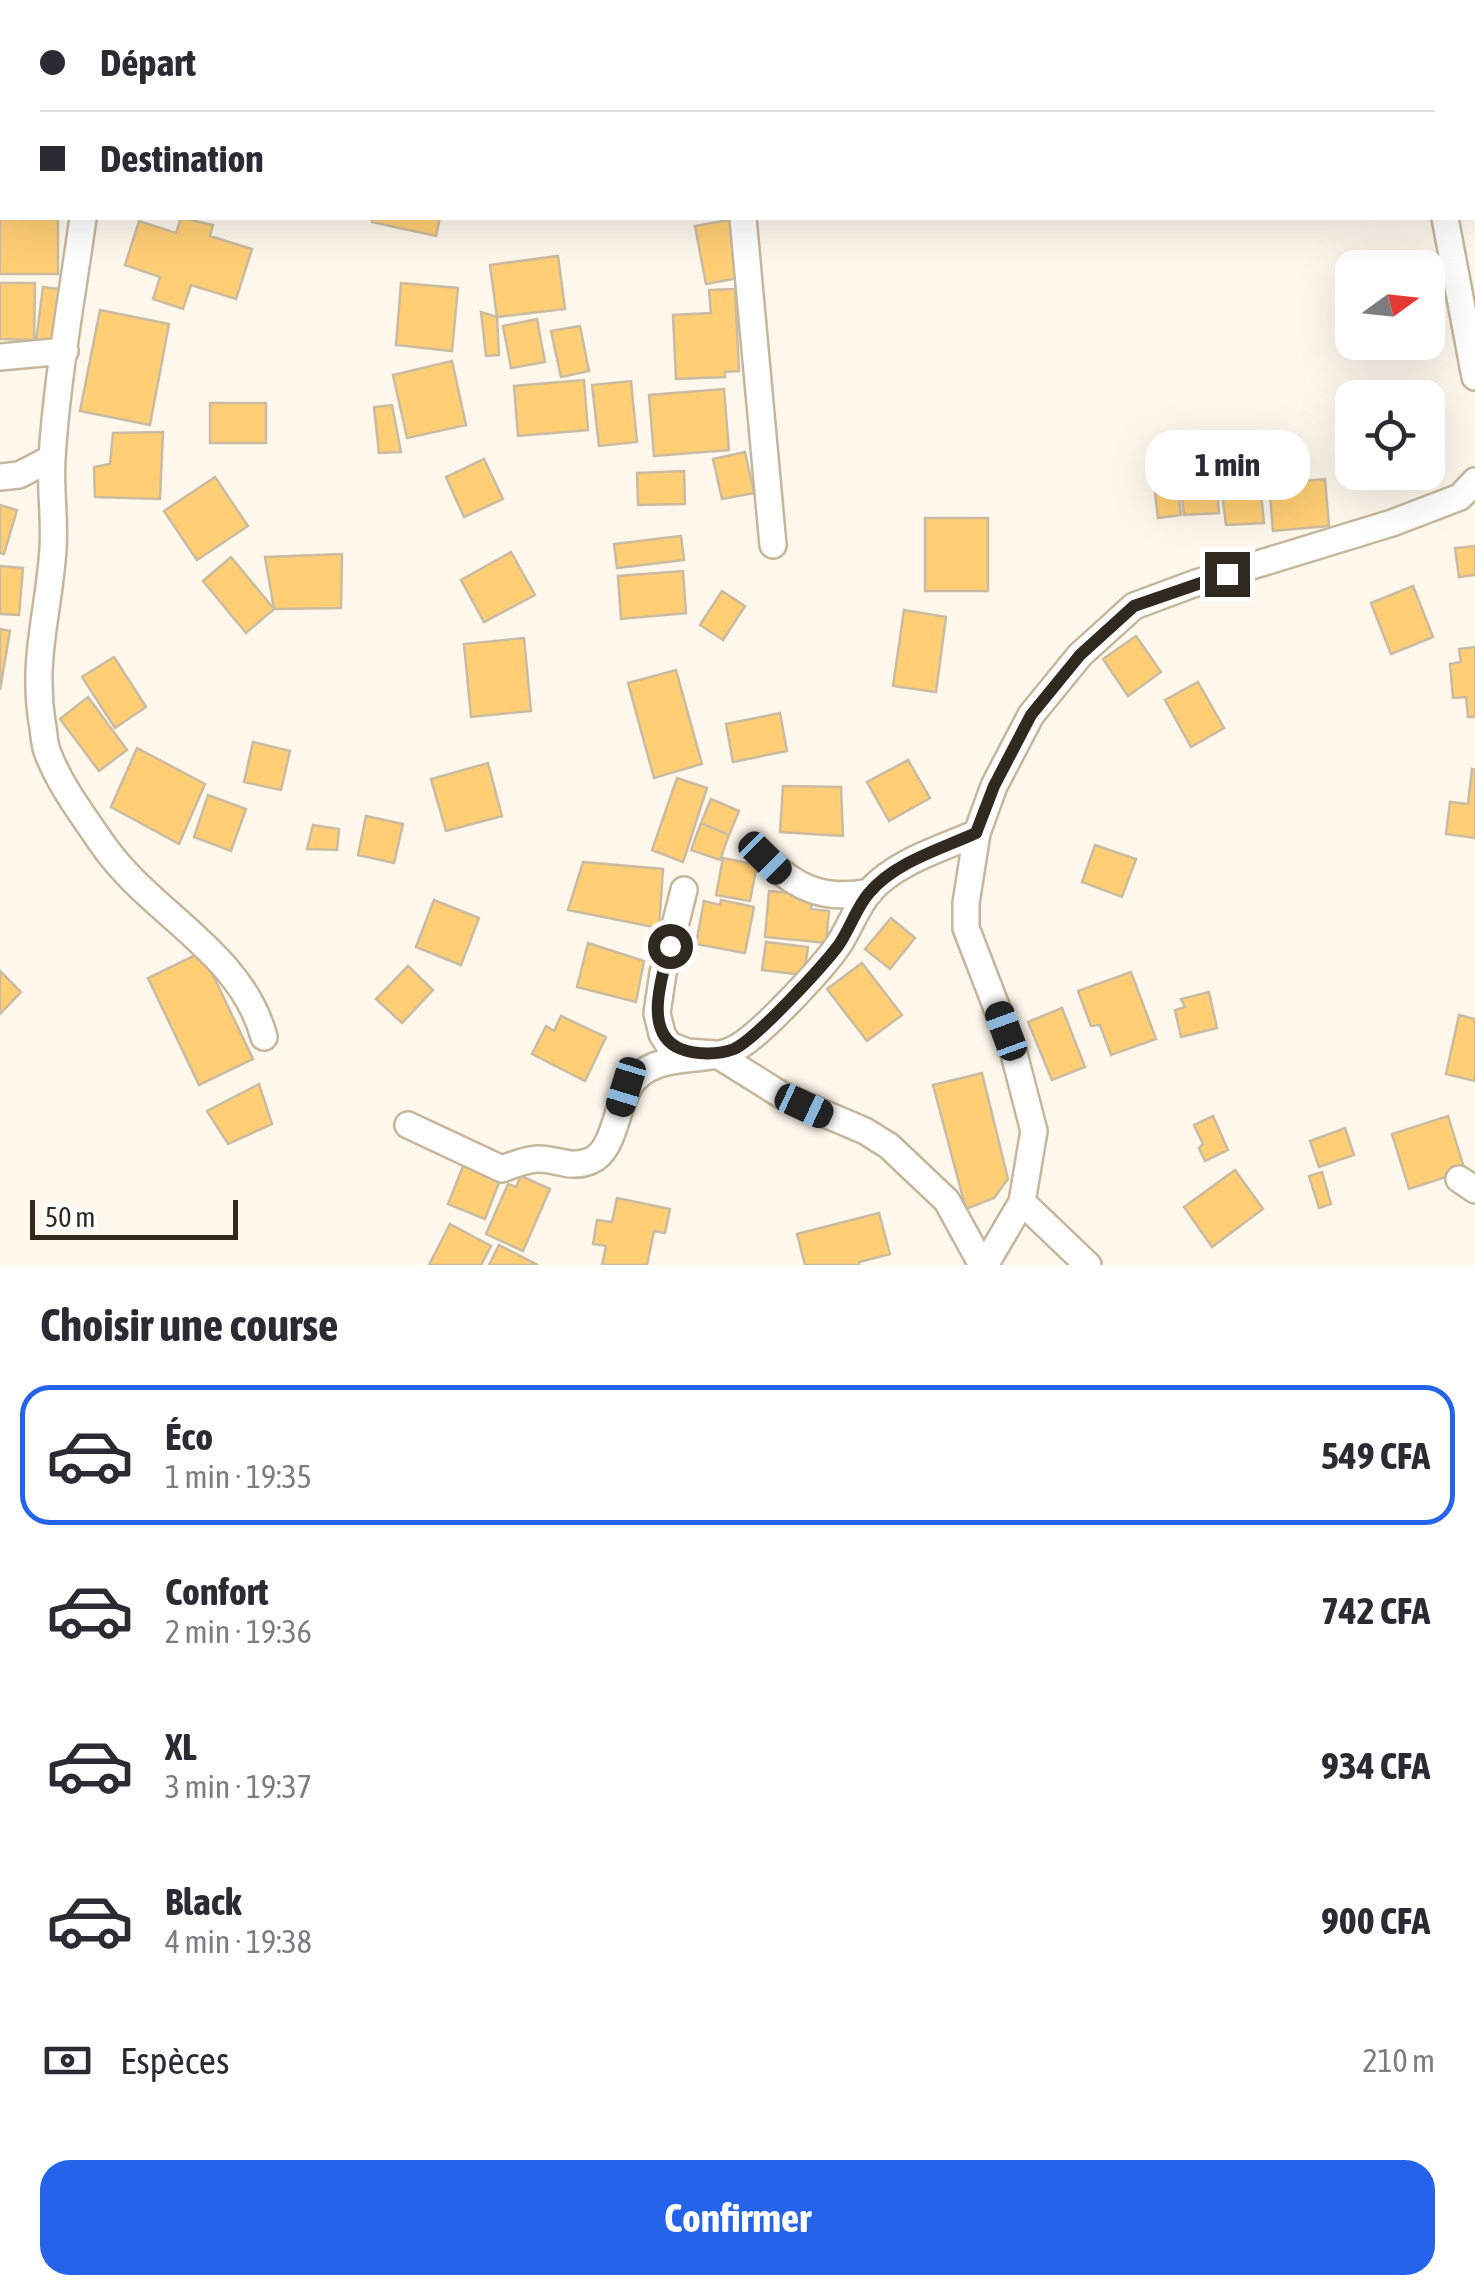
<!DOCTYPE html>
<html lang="fr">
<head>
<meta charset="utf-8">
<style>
  :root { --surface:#fff; --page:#f2f2f3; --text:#2b2b33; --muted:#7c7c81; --line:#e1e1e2; --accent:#2563eb }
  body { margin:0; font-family:"Asap Condensed",sans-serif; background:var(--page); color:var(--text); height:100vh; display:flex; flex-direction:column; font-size:38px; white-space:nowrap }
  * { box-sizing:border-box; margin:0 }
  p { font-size:32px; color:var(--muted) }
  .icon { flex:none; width:55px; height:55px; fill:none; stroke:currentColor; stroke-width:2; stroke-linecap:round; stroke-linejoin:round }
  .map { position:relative; height:1265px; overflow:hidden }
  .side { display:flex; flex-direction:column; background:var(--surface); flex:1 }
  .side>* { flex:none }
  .hud { position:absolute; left:0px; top:0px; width:1475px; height:220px; box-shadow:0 10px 40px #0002; display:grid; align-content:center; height:220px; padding:0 40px; background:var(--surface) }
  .needle { width:65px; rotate:75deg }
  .controls { position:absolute; left:1335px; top:250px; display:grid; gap:20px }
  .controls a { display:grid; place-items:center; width:110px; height:110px; border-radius:20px; background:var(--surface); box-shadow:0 10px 40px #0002; font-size:50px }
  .scale { position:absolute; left:30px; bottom:25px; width:208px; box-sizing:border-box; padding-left:10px; border:5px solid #2f291f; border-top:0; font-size:28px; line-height:35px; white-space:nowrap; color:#2f291f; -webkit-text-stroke:8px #fff; paint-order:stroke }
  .end { position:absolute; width:45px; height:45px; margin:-22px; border:12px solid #2f291f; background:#fff; box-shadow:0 0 0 5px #fff }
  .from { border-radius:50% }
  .bubble { position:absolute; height:70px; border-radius:30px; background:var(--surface); box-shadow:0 10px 40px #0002; font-size:32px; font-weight:700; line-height:70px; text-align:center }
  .car { position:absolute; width:30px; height:60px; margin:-30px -15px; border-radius:12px; box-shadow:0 0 8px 2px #0007; background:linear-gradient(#222 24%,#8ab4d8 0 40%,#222 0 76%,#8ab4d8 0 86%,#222 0) }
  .hud b { display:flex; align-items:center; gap:35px; height:95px; font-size:38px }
  .hud b+b { border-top:2px solid var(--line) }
  .hud i { width:25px; height:25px; background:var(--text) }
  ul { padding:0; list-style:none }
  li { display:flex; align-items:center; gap:30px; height:140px; margin:0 20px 15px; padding:0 20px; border:5px solid transparent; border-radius:30px }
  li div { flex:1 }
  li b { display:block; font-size:38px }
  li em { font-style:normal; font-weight:700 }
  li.active { border-color:var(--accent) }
  li>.icon { width:90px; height:90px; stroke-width:1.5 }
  h2 { padding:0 40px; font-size:45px; line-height:120px }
  .pay { display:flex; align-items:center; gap:25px; height:110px; padding:0 40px; font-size:38px }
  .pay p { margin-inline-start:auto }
  .button { display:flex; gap:20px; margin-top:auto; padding:20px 40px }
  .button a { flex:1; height:115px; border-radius:30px; background:var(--accent); color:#fff; font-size:40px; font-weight:700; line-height:115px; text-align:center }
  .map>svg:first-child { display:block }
  .building { fill:#ffce75; stroke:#cbbba1; stroke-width:2.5 }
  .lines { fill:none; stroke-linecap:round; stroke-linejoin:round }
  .minor-casing { stroke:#c6b79c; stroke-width:30 }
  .minor { stroke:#fff; stroke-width:25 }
  .route { stroke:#2f291f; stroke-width:12 }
</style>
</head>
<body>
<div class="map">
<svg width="1475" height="1265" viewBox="0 0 1475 1265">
  <rect width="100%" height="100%" fill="#fdf7ec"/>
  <path class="building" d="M0,0H47L2,2V75Z
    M179,0H265V2H179Z
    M0,112L2,113V158L0,157Z
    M181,218L213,225L210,236L252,249L236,299L191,285L183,309L153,299L160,277L125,265L139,221L176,233Z
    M373,218H440L436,236L372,222Z
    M0,219H58V274H0Z
    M734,219L744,277L706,284L695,226Z
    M558,256L565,309L497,317L490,265Z
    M0,283H35L34,340L0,339Z
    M401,283L458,288L452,351L396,345Z
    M43,287L69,290L62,345L36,341Z
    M735,289L739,371L725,372V377L676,379L673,315L711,313L709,290Z
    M100,310L169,324L150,425L80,411Z
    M481,312L497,317L499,355L486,356Z
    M537,319L545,362L511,368L503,326Z
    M580,326L589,371L561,377L551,331Z
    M452,361L466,425L407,438L393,375Z
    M584,380L588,430L518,436L514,386Z
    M631,381L637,442L599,446L592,385Z
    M724,389L729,450L654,456L649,395Z
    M210,403H266V443H210Z
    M392,405L401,452L379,453L374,407Z
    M163,432L160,499L95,497L94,467L110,464L113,433Z
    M745,452L754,493L722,499L713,459Z
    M484,459L503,499L464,517L446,477Z
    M684,471L685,504L638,505L637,473Z
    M1176,473L1181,515L1158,518L1153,476Z
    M1259,474L1264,523L1226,525L1220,477Z
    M215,477L248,526L197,560L164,511Z
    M1325,479L1329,526L1273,531L1269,484Z
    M1217,488L1219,513L1184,515L1181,489Z
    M0,505L17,510L4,554L0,553Z
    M925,518H988V591H925Z
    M681,536L684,560L617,568L614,544Z
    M1475,546V575L1459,577L1455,548Z
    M511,552L535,595L484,622L461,580Z
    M342,554L341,608L274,609L265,557Z
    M231,557L274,609L246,633L203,581Z
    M0,566L23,568L19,615L0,614Z
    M683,571L686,613L621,619L618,576Z
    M1413,586L1433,637L1391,654L1371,603Z
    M722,591L745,606L723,640L700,625Z
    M904,610L946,617L936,692L893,686Z
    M0,629L10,631L0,690Z
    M1136,636L1161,672L1128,696L1103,659Z
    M524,638L531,711L471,717L464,644Z
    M1475,647V717H1468L1466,697L1453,698L1450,664L1461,662L1459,649Z
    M114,657L146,707L115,728L82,677Z
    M676,670L702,764L654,778L628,683Z
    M1198,682L1224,728L1191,747L1165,700Z
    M88,697L127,750L99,771L60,719Z
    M780,713L787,751L733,762L726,724Z
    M253,742L290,751L281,790L244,782Z
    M137,748L205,784L179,844L111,807Z
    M908,760L930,798L889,821L867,782Z
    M488,763L502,816L446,831L431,779Z
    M1472,769L1475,770V838L1446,834L1450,802L1468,804Z
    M677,778L707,788L683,862L652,850Z
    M783,786L841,787L843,836L780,832Z
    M208,795L246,809L231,851L194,837Z
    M711,799L739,811L729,835L701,823Z
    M366,816L403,824L394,863L358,855Z
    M701,823L729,835L720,860L691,850Z
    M313,825L339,829L337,850L307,849Z
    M1095,845L1136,859L1122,897L1082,882Z
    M723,858L757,865L750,901L716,895Z
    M583,862L663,869L659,928L568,910Z
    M769,891L813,895L811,909L829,911L826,943L765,937Z
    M434,900L479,918L461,965L416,947Z
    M721,900L754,907L745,953L696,944L704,901L720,905Z
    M891,918L915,938L890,969L865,949Z
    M766,942L808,947L804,975L762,970Z
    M588,943L644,961L636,1002L577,987Z
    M202,952L253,1059L199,1085L148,978Z
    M862,963L902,1015L867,1041L827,989Z
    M408,966L433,990L402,1023L376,999Z
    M0,971L21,992L0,1014Z
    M1131,972L1156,1039L1111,1055L1100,1025L1091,1026L1078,991Z
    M1209,992L1217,1028L1181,1037L1175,1010L1185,1007L1181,999Z
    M1062,1008L1085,1067L1052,1080L1028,1022Z
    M1459,1015L1475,1019V1081L1446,1074Z
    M561,1016L606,1037L585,1081L532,1054L546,1026L554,1031Z
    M982,1073L1008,1179L994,1198L966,1209L933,1085Z
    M259,1084L272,1124L228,1144L207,1111Z
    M1213,1116L1228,1150L1205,1161L1199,1148L1203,1144L1194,1125Z
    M1448,1116L1465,1171L1409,1189L1392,1134Z
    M1345,1128L1354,1155L1319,1167L1310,1141Z
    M465,1161L501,1177L485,1219L448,1204Z
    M1235,1170L1263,1209L1212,1247L1184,1207Z
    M1322,1172L1331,1204L1319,1208L1309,1176Z
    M521,1176L550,1189L523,1251L486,1234L508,1184L516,1187Z
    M617,1198L670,1209L665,1233L654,1231L647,1265H602L606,1246L593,1244L597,1220L612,1222Z
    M879,1213L890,1254L859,1262V1265H805L797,1234Z
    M450,1224L491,1246L481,1265H429Z
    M499,1245L538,1265H489Z"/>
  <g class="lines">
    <g class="minor-casing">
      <path id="minor" d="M727,0L728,2
        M1412,0V2
        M99,2V0
        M1472,183L1475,182
        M83,218C72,297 57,378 52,458C50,488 55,519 53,549C49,611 32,658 42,722C44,731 44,743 47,751C59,784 82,814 101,842C149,913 241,951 264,1037
        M743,218L773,545
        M1445,218L1475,377
        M0,357L65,351
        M0,477L19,475L52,458
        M765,858C797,889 825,901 870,892
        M684,890L663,973L657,1013L662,1034L669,1045L687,1052L716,1054L783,1096L865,1131L889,1146L947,1201L982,1265
        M408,1125L502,1169C513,1165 526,1159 538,1159C558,1159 570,1169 590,1161C618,1150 615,1096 637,1077C665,1051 707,1065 738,1047C762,1033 823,968 839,944C850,927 857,906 870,891C897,861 941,849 977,833
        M1459,1179L1475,1190
        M1022,1202L1088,1265
        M985,1265L1022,1202L1034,1131L1013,1050L966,928V903L977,833L994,786L1031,715L1080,655L1134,606L1196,583L1392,523L1460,497L1475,481"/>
    </g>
    <use href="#minor" class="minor"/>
  </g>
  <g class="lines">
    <path class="route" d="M670,946C662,976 642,1034 681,1049C697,1055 718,1055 734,1049C756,1039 822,967 838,946C850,929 856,908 869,893C895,862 941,849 976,833L994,786L1031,715L1080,655L1134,606L1227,574"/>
  </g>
</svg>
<div class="controls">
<a><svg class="needle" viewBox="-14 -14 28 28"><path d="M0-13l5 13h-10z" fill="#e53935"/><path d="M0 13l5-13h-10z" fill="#7c7c81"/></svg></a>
<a><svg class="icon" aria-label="locate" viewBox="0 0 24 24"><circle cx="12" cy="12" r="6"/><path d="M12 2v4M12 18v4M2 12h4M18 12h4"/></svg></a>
</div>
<div class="scale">50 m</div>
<i class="end from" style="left:670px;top:946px"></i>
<i class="end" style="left:1227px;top:574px"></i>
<div class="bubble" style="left:1145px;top:430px;width:165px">1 min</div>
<i class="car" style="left:765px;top:858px;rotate:135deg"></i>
<i class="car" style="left:1006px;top:1031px;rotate:340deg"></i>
<i class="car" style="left:626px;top:1087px;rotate:197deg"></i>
<i class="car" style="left:804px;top:1106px;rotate:115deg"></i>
<div class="hud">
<b><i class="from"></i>Départ</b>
<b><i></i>Destination</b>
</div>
</div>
<section class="side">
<h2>Choisir une course</h2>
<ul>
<li class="active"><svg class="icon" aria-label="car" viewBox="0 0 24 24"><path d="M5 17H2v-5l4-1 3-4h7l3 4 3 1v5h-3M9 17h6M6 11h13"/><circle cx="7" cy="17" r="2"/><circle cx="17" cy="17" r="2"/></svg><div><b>Éco</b><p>1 min · 19:35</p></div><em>549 CFA</em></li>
<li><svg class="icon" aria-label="car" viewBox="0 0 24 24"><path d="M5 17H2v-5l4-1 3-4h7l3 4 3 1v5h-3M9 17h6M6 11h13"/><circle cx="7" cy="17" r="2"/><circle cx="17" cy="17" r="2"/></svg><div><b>Confort</b><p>2 min · 19:36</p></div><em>742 CFA</em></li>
<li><svg class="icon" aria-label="car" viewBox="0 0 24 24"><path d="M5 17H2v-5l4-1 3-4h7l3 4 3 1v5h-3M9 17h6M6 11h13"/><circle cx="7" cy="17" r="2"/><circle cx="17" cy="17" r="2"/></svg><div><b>XL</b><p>3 min · 19:37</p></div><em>934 CFA</em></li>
<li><svg class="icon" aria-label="car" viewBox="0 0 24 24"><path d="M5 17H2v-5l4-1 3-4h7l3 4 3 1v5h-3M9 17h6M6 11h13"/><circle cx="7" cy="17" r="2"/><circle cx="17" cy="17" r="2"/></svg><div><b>Black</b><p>4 min · 19:38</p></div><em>900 CFA</em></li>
</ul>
<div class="pay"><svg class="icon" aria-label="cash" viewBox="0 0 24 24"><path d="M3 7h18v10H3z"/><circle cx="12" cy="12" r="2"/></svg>Espèces<p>210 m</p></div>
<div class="button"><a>Confirmer</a></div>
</section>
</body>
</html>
